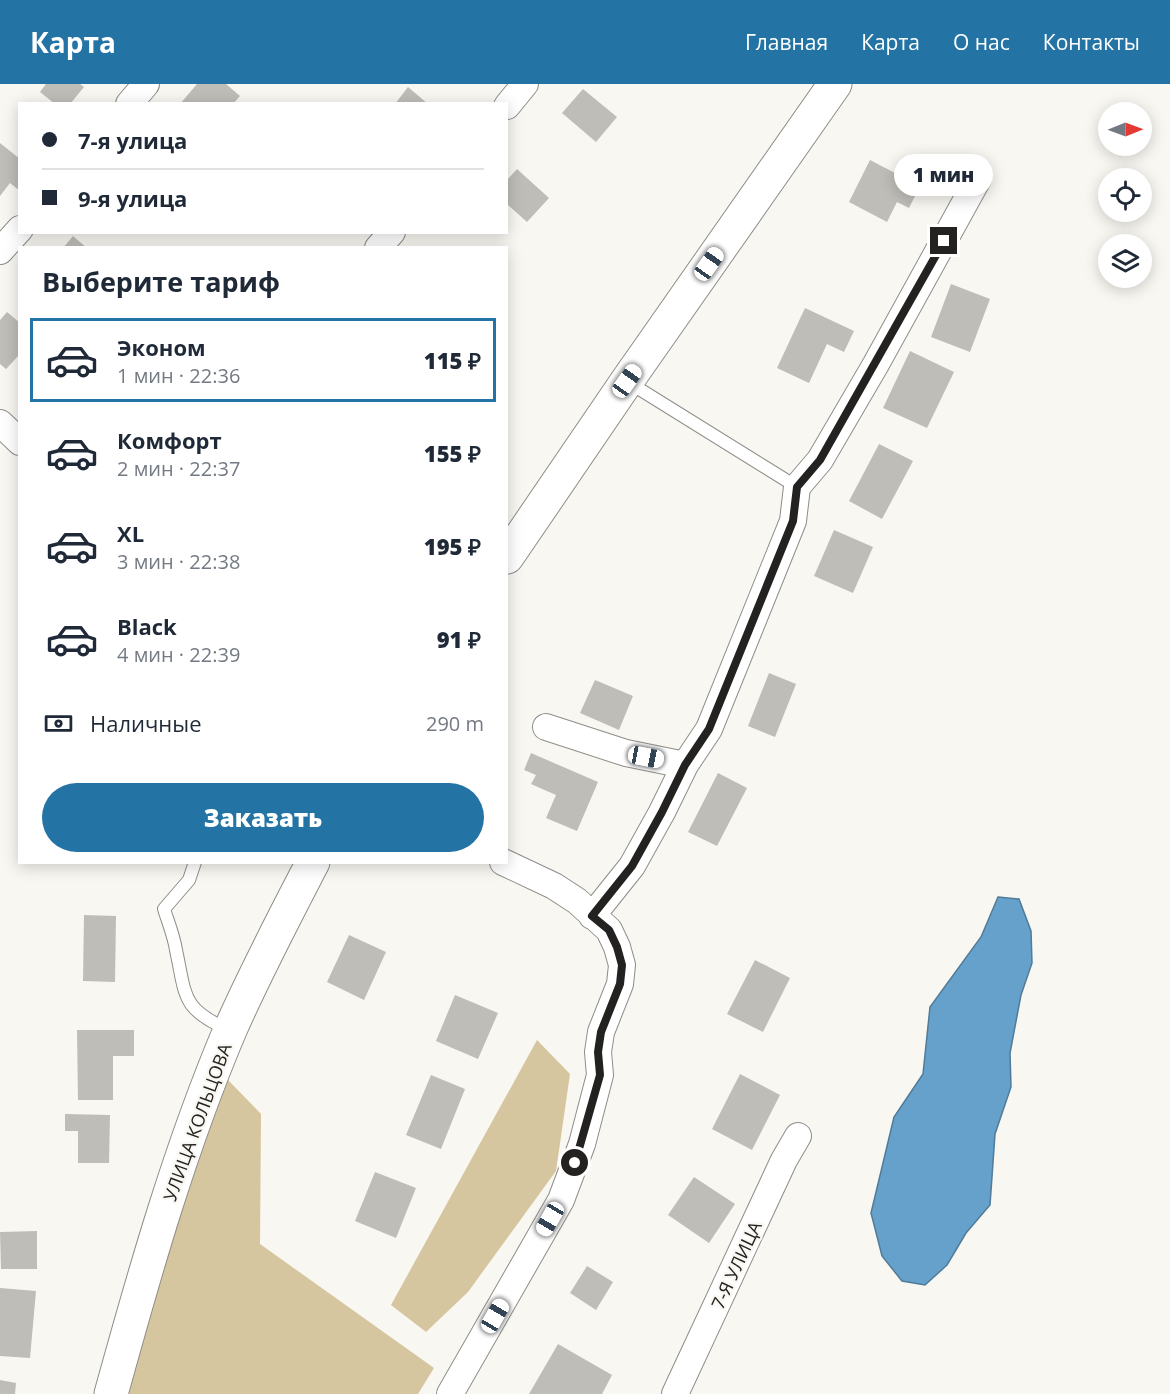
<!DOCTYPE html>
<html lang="ru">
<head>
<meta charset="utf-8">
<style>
  :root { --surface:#fff; --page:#f2f2f3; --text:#1f2937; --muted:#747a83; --line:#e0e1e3; --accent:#2374a5 }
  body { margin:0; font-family:"Open Sans",sans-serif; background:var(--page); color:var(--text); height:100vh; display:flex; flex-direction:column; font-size:22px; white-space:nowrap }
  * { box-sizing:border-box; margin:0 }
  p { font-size:20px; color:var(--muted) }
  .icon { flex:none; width:33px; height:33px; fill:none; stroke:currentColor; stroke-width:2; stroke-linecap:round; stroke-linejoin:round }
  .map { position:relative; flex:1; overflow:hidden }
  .side { position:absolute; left:18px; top:162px; width:490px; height:618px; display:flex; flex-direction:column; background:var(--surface); border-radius:0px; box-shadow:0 3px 15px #0003 }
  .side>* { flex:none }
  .banner { position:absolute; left:18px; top:18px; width:490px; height:132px; border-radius:0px; box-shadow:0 3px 15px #0003; display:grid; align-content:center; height:132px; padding:0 24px; background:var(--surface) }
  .needle { width:39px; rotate:89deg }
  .controls { position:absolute; left:1098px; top:18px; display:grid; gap:12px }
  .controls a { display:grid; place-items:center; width:54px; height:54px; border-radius:50%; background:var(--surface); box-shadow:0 3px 15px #0003; font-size:30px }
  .end { position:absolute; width:27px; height:27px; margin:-14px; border:8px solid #232220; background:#fff; box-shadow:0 0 0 3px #fff }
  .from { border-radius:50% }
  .bubble { position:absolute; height:42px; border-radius:21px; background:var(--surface); box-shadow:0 3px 15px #0003; font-size:20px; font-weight:800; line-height:42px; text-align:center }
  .car { position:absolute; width:18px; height:36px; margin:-18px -9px; border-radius:8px; box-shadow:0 0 4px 2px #0007; background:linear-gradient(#fff 24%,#345 0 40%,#fff 0 76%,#345 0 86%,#fff 0) }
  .banner b { display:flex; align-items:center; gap:21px; height:57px; font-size:22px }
  .banner b+b { border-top:2px solid var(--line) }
  .banner i { width:15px; height:15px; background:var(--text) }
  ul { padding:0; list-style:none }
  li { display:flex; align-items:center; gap:18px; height:84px; margin:0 12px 9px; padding:0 12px; border:3px solid transparent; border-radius:0px }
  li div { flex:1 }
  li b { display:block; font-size:22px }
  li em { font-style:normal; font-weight:800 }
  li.current { border-color:var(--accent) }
  li>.icon { width:54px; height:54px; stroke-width:1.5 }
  h2 { padding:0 24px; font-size:27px; line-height:72px }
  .pay { display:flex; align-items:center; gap:15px; height:66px; padding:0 24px; font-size:22px }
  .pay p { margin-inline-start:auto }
  .button { display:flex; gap:12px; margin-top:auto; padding:12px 24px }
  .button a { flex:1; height:69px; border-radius:36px; background:var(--accent); color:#fff; font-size:24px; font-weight:800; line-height:69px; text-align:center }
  header { display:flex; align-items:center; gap:36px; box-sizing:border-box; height:84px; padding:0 30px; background:var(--accent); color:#fff }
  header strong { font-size:28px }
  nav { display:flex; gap:33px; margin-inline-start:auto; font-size:21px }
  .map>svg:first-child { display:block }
  .green { fill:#d5c69f }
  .water { fill:#65a1cb; stroke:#517b98; stroke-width:1.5 }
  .building { fill:#bfbdb8 }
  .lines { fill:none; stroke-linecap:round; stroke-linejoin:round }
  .service-casing { stroke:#8f8d88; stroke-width:14 }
  .minor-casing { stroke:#8f8d88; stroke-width:28 }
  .secondary-casing { stroke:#8f8d88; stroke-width:35 }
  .service { stroke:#fff; stroke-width:12 }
  .minor { stroke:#fff; stroke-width:26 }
  .secondary { stroke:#fff; stroke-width:33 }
  .route { stroke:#232220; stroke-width:8 }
  .labels { text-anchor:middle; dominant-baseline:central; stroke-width:4.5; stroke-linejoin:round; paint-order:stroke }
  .street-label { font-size:18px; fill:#232220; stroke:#f9f7f1 }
</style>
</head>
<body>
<header>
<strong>Карта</strong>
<nav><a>Главная</a><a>Карта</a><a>О нас</a><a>Контакты</a></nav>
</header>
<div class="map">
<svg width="1170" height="1310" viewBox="0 0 1170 1310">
  <rect width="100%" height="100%" fill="#f9f7f1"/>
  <path class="green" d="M537,956L570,990L556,1087L468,1208L426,1248L391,1221Z
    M228,996L261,1030L260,1160L434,1284L418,1310H124L164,1164Z"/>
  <path class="water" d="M998,813L1019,815L1031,847L1032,879L1021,911L1010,969L1011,1003L995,1050L990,1121L966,1149L947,1181L925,1201L902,1197L882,1172L871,1129L894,1033L923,990L930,923L981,853Z"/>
  <path class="building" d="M46,0H80L84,3L70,20H55L40,8Z
    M197,0H226L240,12L233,20H180Z
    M408,3L428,20H395Z
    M583,5L617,33L596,58L562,29Z
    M0,59L20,75V107L10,99L0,112Z
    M870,76L920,102L909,124L897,118L887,138L849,118Z
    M517,85L549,114L527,138L507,120V96Z
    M73,152L87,164H63Z
    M951,200L990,215L970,268L931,253Z
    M805,224L854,247L844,268L827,260L809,299L777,284Z
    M7,228L20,239V270L6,285L0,280V236Z
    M910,267L954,288L927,344L883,324Z
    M879,360L913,377L882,435L849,417Z
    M834,446L873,463L853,509L814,492Z
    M769,589L796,600L775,653L748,642Z
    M595,596L633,612L619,646L580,629Z
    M531,669L598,698L577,747L546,734L556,711L531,700L536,691L524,686Z
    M718,689L747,704L717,762L688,748Z
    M84,831L116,832L115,898L83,897Z
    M349,851L386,868L364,916L327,898Z
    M755,876L790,894L763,948L727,930Z
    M455,911L498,929L478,975L436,957Z
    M77,946H134V972H113V1016H78Z
    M740,990L780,1011L752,1066L712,1045Z
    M431,991L465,1005L441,1065L406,1051Z
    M65,1030L110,1031L109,1079H78V1047H65Z
    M375,1088L416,1104L396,1154L355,1137Z
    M694,1093L735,1120L709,1159L668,1131Z
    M37,1147V1185H1L0,1148Z
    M587,1182L613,1198L596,1226L570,1209Z
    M0,1204L36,1207L30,1274L0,1272Z
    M558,1260L612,1291L602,1310H529Z
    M0,1296L16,1299L15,1310H0Z"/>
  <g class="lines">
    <g class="service-casing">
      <path id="service" d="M628,298L797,403
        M195,778L189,796L164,825C168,838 174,852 176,866C186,912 181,925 229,946"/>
    </g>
    <g class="minor-casing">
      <path id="minor" d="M129,20L146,0
        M507,22L525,0
        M378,164L392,148
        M0,167L20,145
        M0,339L20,358
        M546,643L626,669L685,681
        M592,832L632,782L662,728L685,681L709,645L793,437L797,403L820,376L876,280L978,95
        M450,1310L561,1116L582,1060L600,991L598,968L601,948L620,900L622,881L617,863L609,846L577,817L554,802L503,778
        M675,1310L784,1076L798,1052"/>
    </g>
    <g class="secondary-casing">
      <path id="secondary" d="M507,473L627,297L835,0
        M111,1310C145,1187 180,1064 230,946C255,889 284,834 313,778"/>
    </g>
    <use href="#service" class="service"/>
    <use href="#minor" class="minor"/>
    <use href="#secondary" class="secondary"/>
  </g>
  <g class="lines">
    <path class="route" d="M575,1079L600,991L598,968L601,948L620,900L622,881L617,863L609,846L592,832L632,782L662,728L685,681L709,645L793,437L797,403L820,376L944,157"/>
  </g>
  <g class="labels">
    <g class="street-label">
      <text transform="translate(197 1038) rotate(-70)">УЛИЦА КОЛЬЦОВА</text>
      <text transform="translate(736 1181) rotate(-65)">7-Я УЛИЦА</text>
    </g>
  </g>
</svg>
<div class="controls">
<a><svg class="needle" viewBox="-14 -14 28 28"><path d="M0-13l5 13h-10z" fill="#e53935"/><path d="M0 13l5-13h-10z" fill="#747a83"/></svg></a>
<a><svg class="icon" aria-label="locate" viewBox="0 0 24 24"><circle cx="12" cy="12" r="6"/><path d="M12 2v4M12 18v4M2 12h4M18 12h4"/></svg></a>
<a><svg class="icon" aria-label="layers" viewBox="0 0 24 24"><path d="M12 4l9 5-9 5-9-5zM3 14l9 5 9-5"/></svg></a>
</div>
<i class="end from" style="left:575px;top:1079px"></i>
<i class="end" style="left:944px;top:157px"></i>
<div class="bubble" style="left:894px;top:70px;width:99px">1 мин</div>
<i class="car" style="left:709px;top:180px;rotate:35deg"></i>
<i class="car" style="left:627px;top:297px;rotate:35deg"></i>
<i class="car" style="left:646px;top:673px;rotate:101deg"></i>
<i class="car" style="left:550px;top:1135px;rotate:210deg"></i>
<i class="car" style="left:495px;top:1232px;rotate:30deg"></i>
<div class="banner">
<b><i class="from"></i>7-я улица</b>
<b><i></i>9-я улица</b>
</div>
<section class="side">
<h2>Выберите тариф</h2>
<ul>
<li class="current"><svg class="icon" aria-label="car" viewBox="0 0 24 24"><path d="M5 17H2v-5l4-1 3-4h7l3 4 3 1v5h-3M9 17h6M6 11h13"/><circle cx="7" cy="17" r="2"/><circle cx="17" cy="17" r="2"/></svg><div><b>Эконом</b><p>1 мин · 22:36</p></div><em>115 ₽</em></li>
<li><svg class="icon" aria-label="car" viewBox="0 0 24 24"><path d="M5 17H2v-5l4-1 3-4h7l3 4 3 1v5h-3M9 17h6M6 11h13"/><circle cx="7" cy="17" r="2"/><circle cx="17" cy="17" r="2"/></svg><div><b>Комфорт</b><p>2 мин · 22:37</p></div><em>155 ₽</em></li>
<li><svg class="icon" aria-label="car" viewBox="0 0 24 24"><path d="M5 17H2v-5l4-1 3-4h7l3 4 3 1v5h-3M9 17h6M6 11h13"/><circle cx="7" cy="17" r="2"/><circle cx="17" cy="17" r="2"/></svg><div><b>XL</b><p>3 мин · 22:38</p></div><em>195 ₽</em></li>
<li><svg class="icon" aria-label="car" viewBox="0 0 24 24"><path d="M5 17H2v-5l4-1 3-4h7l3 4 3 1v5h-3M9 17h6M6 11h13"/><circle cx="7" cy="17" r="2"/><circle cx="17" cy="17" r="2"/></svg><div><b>Black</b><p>4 мин · 22:39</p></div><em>91 ₽</em></li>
</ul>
<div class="pay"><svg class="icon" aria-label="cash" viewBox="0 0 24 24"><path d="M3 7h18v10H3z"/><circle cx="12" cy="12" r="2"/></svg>Наличные<p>290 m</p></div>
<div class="button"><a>Заказать</a></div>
</section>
</div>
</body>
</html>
